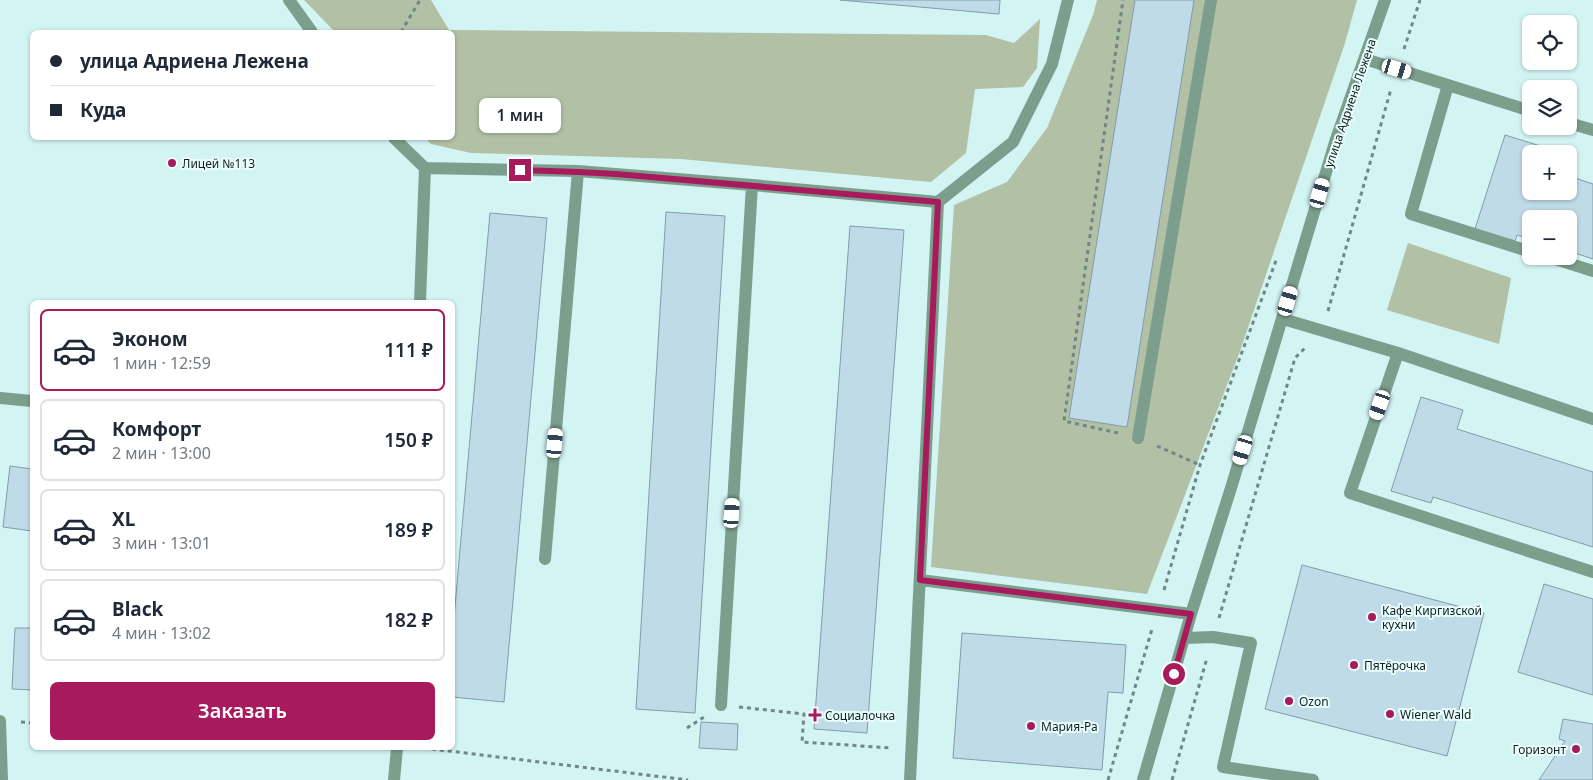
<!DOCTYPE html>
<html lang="ru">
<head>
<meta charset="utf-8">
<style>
  :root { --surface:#fff; --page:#f6f6f7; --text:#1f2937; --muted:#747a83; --line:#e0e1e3; --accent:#a71a5b }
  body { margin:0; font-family:"Noto Sans",sans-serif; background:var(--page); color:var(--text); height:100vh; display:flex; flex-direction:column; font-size:19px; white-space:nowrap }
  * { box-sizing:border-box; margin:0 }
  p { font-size:16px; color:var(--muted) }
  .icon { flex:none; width:28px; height:28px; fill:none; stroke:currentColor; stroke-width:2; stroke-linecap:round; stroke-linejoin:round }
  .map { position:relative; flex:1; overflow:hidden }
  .side { position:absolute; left:30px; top:300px; width:425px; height:450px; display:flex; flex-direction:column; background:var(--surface); border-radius:8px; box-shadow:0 1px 4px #0004 }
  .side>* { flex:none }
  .guide { position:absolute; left:30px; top:30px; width:425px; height:110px; border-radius:8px; box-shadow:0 1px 4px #0004; display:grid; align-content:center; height:110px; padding:0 20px; background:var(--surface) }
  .controls { position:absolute; left:1522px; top:15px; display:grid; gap:10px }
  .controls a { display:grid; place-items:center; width:55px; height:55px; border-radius:8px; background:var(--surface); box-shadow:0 1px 4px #0004; font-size:25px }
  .end { position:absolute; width:22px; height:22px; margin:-11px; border:6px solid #a71a5b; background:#fff; box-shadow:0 0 0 2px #fff }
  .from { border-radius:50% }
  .bubble { position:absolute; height:35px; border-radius:8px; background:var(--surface); box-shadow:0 1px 4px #0004; font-size:16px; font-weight:600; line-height:35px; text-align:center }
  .car { position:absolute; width:15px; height:30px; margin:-15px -8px; border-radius:6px; box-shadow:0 0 4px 1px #0007; background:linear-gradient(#fff 24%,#345 0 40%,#fff 0 76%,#345 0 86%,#fff 0) }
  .guide b { display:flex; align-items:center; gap:18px; height:48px; font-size:19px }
  .guide b+b { border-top:1px solid var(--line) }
  .guide i { width:12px; height:12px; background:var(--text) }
  ul { padding:9px 0 0; list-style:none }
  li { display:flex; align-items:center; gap:15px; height:82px; margin:0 10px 8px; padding:0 10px; border:2px solid var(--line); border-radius:8px }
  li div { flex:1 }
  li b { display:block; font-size:19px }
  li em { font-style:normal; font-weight:600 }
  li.current { border-color:var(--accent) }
  li>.icon { width:45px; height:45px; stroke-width:1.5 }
  .cta { display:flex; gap:10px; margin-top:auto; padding:10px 20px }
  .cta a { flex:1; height:58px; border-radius:8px; background:var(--accent); color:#fff; font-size:20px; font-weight:600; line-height:58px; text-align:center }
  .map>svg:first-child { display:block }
  .green { fill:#b2c0a5 }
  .building { fill:#bfdbe8; stroke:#829ca9 }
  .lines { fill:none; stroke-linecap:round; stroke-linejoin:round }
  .path { stroke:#708787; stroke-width:3; stroke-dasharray:4 4; stroke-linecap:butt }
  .minor { stroke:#7c9e8d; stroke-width:12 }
  .route { stroke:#a71a5b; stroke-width:6 }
  .poi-dot { fill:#a71a5b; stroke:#eafefe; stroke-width:2 }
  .labels { text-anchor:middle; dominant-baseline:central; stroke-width:4; stroke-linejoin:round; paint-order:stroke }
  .street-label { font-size:12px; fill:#132020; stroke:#eafefe }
  .poi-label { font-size:12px; fill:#132020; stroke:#eafefe; text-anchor:start }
</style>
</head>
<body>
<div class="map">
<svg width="1593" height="780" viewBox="0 0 1593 780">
  <rect width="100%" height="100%" fill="#d2f4f3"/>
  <path class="green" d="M304,0H431L449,30L986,35L1014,43L1040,19L1037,68L1023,87L975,89L966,153L931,182L681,159L471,153L431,144L425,138H452V32H335Z
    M1097,0H1357L1345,43L1240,351L1147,594L931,567L954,205L1007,182L1047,128L1093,15Z
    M1408,243L1511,278L1499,344L1387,310Z"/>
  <path class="building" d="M840,0H1000L999,14Z
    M1135,0H1194L1127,427L1069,418Z
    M1505,135L1547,148L1545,154H1531V191H1569V176L1593,184V259L1569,251V219H1531V239L1517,235L1515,241L1475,229Z
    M666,212L725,216L695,713L636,709Z
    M490,213L547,218L504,702L452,697V640Z
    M850,226L904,230L867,733L814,729Z
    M1421,397L1463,410L1457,429L1593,472V547L1433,497L1431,503L1391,491Z
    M10,466L32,469V531L3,527Z
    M1302,565L1484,613L1447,756L1265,709Z
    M1544,584L1593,599V695L1518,672Z
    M15,628H32V690L12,689Z
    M962,633L1126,645L1123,693L1108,692L1102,770L953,758Z
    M1563,719L1593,724V780H1539L1565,741L1559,739Z
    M701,722L738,724L737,750L699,748Z"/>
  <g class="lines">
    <path class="path" d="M401,32L420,0
      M1404,49L1420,0
      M1328,311L1391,89
      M1118,433L1064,421L1123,0
      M1157,446L1200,465
      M1164,590L1200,465L1277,258
      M1219,618L1295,358L1306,347
      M739,707L804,714L802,742L892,748
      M21,722L32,723
      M687,728L704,717
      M424,748L688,780
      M1108,780L1152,629
      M1172,780L1207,658"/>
    <path class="minor" d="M289,0L312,32
      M1365,59L1531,111
      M1448,85L1411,214L1531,252
      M1569,123L1593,130
      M394,138L425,168L578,171L752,185L938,202L1013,142L1052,64L1068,0
      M1546,256L1593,271
      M420,302L425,168
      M1283,319L1398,353L1593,419
      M1398,353L1350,493L1593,572
      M0,398L32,401
      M1138,438L1211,0
      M545,559L578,171
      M920,580L1191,614
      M1185,638L1213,637L1251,643L1223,767L1313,780
      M721,705L752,185
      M0,721L2,780
      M394,780L397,748
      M910,780L938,202
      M1143,780L1191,614L1231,488L1336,139L1385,0"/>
  </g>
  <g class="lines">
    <path class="route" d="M520,170L578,172L616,174L938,202L920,580L1191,614L1174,674"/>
  </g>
  <g class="poi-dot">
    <circle cx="172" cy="163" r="5"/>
    <circle cx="1372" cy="617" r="5"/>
    <circle cx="1354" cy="665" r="5"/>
    <circle cx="1289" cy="701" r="5"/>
    <circle cx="1390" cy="714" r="5"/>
    <path d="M812.5 707.5h5v5h5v5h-5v5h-5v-5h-5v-5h5z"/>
    <circle cx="1031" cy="726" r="5"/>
    <circle cx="1576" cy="749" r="5"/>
  </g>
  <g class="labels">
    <g class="street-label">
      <text transform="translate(1350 103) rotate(-71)">улица Адриена Лежена</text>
    </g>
    <g class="poi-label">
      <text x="182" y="163">Лицей №113</text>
      <text x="1382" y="610">Кафе Киргизской<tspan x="1382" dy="14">кухни</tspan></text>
      <text x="1364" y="665">Пятёрочка</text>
      <text x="1299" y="701">Ozon</text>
      <text x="1400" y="714">Wiener Wald</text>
      <text x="825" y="715">Социалочка</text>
      <text x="1041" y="726">Мария-Ра</text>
      <text x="1566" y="749" text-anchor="end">Горизонт</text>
    </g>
  </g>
</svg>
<div class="controls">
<a><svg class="icon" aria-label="locate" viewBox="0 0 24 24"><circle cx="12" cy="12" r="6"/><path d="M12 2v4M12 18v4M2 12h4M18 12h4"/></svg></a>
<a><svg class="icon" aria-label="layers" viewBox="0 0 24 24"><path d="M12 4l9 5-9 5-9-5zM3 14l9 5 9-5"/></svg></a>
<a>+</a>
<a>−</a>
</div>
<i class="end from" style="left:1174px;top:674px"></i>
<i class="end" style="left:520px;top:170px"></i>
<div class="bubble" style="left:479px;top:98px;width:82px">1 мин</div>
<i class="car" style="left:1397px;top:69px;rotate:107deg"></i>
<i class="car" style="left:1320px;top:193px;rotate:16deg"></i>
<i class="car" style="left:1288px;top:301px;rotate:17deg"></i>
<i class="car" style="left:1380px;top:405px;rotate:199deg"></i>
<i class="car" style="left:555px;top:443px;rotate:5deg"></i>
<i class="car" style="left:1243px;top:450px;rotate:197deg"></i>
<i class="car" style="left:732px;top:513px;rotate:4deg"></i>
<div class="guide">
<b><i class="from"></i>улица Адриена Лежена</b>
<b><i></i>Куда</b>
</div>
<section class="side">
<ul>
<li class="current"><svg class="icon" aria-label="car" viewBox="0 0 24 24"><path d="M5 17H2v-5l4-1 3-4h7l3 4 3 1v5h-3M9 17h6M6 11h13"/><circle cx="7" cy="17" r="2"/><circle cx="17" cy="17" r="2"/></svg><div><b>Эконом</b><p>1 мин · 12:59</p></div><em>111 ₽</em></li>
<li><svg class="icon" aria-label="car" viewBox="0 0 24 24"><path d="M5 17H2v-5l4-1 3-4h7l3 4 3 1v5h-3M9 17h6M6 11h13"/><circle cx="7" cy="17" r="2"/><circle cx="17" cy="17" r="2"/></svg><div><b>Комфорт</b><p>2 мин · 13:00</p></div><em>150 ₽</em></li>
<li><svg class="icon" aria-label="car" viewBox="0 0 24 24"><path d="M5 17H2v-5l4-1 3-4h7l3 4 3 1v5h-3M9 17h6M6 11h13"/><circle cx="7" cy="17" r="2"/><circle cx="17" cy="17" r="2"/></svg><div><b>XL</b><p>3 мин · 13:01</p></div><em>189 ₽</em></li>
<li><svg class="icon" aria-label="car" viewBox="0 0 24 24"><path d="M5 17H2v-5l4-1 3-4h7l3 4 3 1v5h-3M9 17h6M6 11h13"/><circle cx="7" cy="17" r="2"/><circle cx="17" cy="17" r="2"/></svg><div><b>Black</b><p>4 мин · 13:02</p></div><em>182 ₽</em></li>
</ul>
<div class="cta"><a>Заказать</a></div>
</section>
</div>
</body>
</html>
